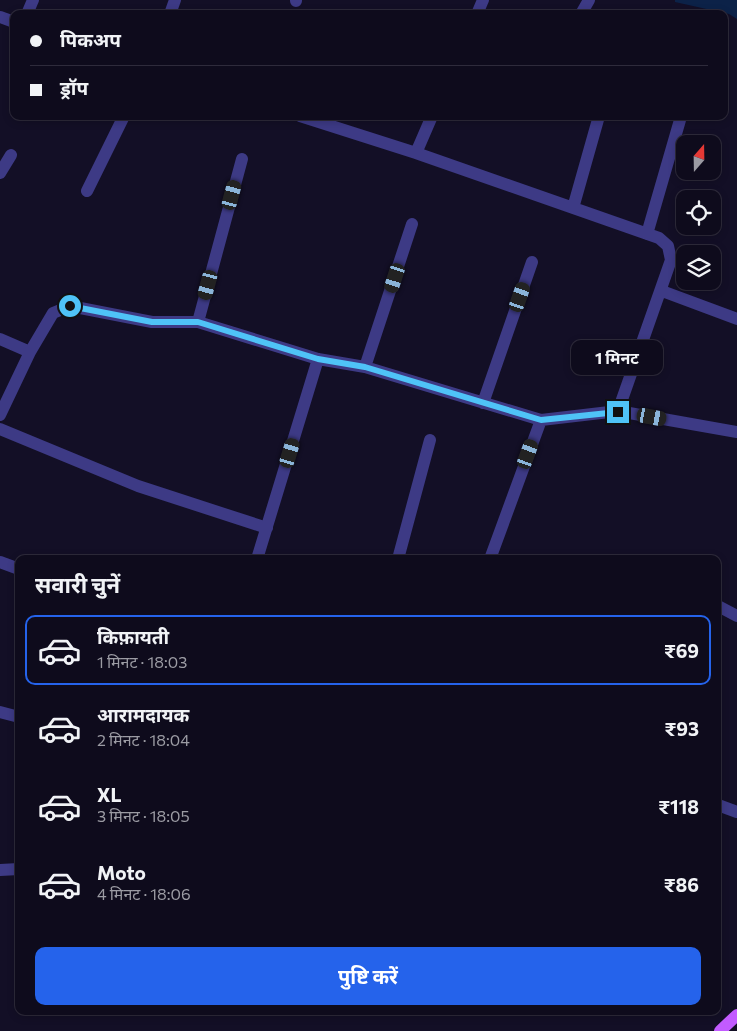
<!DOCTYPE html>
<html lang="hi">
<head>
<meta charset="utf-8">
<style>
  :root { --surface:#0e0b1c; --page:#1c1929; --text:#f1f3f6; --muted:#9b9ba3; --line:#2e2b3b; --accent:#2563eb }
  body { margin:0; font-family:Commissioner,"Noto Sans Devanagari",sans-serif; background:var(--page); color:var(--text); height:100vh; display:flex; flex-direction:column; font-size:19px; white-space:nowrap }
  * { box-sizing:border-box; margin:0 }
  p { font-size:16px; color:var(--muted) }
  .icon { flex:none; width:28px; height:28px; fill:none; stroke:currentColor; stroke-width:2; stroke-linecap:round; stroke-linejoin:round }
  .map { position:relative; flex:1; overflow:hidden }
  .details { position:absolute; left:15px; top:555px; width:706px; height:460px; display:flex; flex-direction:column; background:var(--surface); border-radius:10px; box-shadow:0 2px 8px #0003,0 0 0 1px var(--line) }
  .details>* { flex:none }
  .guide { position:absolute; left:10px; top:10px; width:718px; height:110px; border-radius:10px; box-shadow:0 2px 8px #0003,0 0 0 1px var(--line); display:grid; align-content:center; height:110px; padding:0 20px; background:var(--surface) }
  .needle { width:32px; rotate:20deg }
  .buttons { position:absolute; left:676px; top:135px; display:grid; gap:10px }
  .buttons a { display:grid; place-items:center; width:45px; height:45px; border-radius:10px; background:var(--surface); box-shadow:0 2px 8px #0003,0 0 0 1px var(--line); font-size:25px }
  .end { position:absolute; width:22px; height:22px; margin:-11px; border:6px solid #4fc3f7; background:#111; box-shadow:0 0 0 2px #111 }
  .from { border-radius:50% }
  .bubble { position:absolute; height:35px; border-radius:10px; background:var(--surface); box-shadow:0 2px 8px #0003,0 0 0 1px var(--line); font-size:16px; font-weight:700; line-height:35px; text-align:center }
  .car { position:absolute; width:15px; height:30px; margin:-15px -8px; border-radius:6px; box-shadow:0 0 4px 1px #0007; background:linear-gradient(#222 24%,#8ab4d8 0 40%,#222 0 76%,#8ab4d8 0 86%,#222 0) }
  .guide b { display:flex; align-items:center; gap:18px; height:48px; font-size:19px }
  .guide b+b { border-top:1px solid var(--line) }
  .guide i { width:12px; height:12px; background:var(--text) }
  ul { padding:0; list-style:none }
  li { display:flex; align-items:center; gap:15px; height:70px; margin:0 10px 8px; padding:0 10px; border:2px solid transparent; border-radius:10px }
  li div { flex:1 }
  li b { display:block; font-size:19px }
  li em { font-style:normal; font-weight:700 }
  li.selected { border-color:var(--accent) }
  li>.icon { width:45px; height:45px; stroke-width:1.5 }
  h2 { padding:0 20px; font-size:22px; line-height:60px }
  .cta { display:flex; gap:10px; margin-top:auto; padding:10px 20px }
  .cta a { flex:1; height:58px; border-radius:10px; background:var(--accent); color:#fff; font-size:20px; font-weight:700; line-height:58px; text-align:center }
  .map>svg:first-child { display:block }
  .water { fill:#0c2248 }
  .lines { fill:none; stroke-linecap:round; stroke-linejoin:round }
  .minor { stroke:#3d3a85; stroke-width:12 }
  .primary { stroke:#c25bff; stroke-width:12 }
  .route { stroke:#4fc3f7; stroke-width:6 }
</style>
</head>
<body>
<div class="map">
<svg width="737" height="1031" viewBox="0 0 737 1031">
  <rect width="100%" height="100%" fill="#130f26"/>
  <path class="water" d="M675,0H737V19L729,14L675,2Z"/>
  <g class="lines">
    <path class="minor" d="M296,1V0
      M27,14L33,0
      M170,14L175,0
      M477,14L483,0
      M581,14L589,0
      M0,17L14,22
      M300,116L416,153L659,238L668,246L671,260L618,411
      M416,153L432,116
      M0,173L11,155
      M87,191L124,116
      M573,208L599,116
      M647,234L680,120
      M662,291L737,319
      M198,322L242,159
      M0,339L30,352
      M365,367L412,224
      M483,403L532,262
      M0,415L30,352L53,313L70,306L152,322H198L318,359L365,367L541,420L618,411L737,432
      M0,429L138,486L267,528
      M257,559L318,359
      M398,559L430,440
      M490,559L541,420
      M0,562L19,569
      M718,606L737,616
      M0,712L19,717
      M718,805L737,812
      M0,870L19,869"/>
    <path class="primary" d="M720,1031L737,1015"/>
  </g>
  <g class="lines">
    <path class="route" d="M70,306L152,322H198L318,359L365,367L541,420L618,412"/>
  </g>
</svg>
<div class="buttons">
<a><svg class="needle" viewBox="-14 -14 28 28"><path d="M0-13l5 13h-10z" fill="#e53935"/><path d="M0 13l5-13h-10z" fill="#9b9ba3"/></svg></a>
<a><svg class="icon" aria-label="locate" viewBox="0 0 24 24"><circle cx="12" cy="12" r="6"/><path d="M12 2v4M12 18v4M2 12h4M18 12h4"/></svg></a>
<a><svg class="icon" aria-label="layers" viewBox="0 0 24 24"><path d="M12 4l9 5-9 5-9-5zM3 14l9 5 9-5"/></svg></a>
</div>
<i class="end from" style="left:70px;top:306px"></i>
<i class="end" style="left:618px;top:412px"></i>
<div class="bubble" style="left:571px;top:340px;width:92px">1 मिनट</div>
<i class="car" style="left:232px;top:195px;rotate:15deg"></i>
<i class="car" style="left:395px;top:278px;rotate:198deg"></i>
<i class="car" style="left:208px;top:285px;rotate:195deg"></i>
<i class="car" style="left:520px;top:297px;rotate:19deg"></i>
<i class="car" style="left:652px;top:417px;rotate:100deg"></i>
<i class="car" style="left:290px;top:453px;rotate:17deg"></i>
<i class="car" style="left:528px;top:454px;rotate:20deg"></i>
<div class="guide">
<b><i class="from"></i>पिकअप</b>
<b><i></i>ड्रॉप</b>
</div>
<section class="details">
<h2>सवारी चुनें</h2>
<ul>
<li class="selected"><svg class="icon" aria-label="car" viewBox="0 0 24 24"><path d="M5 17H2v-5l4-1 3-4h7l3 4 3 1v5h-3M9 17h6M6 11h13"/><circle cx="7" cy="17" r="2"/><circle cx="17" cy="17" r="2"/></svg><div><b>किफ़ायती</b><p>1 मिनट · 18:03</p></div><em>₹69</em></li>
<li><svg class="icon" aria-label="car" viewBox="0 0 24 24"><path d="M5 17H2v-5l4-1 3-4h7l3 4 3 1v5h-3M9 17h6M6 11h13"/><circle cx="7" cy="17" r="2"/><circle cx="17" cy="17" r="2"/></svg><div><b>आरामदायक</b><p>2 मिनट · 18:04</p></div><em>₹93</em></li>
<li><svg class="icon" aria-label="car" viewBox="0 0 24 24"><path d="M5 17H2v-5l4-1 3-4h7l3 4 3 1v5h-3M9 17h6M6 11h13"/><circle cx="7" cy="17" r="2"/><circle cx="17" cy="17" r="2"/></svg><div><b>XL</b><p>3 मिनट · 18:05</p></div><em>₹118</em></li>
<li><svg class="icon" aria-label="car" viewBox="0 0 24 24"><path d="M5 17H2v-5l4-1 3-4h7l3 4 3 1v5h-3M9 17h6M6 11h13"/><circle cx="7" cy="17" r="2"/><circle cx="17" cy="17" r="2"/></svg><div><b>Moto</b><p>4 मिनट · 18:06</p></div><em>₹86</em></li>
</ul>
<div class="cta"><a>पुष्टि करें</a></div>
</section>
</div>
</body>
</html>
